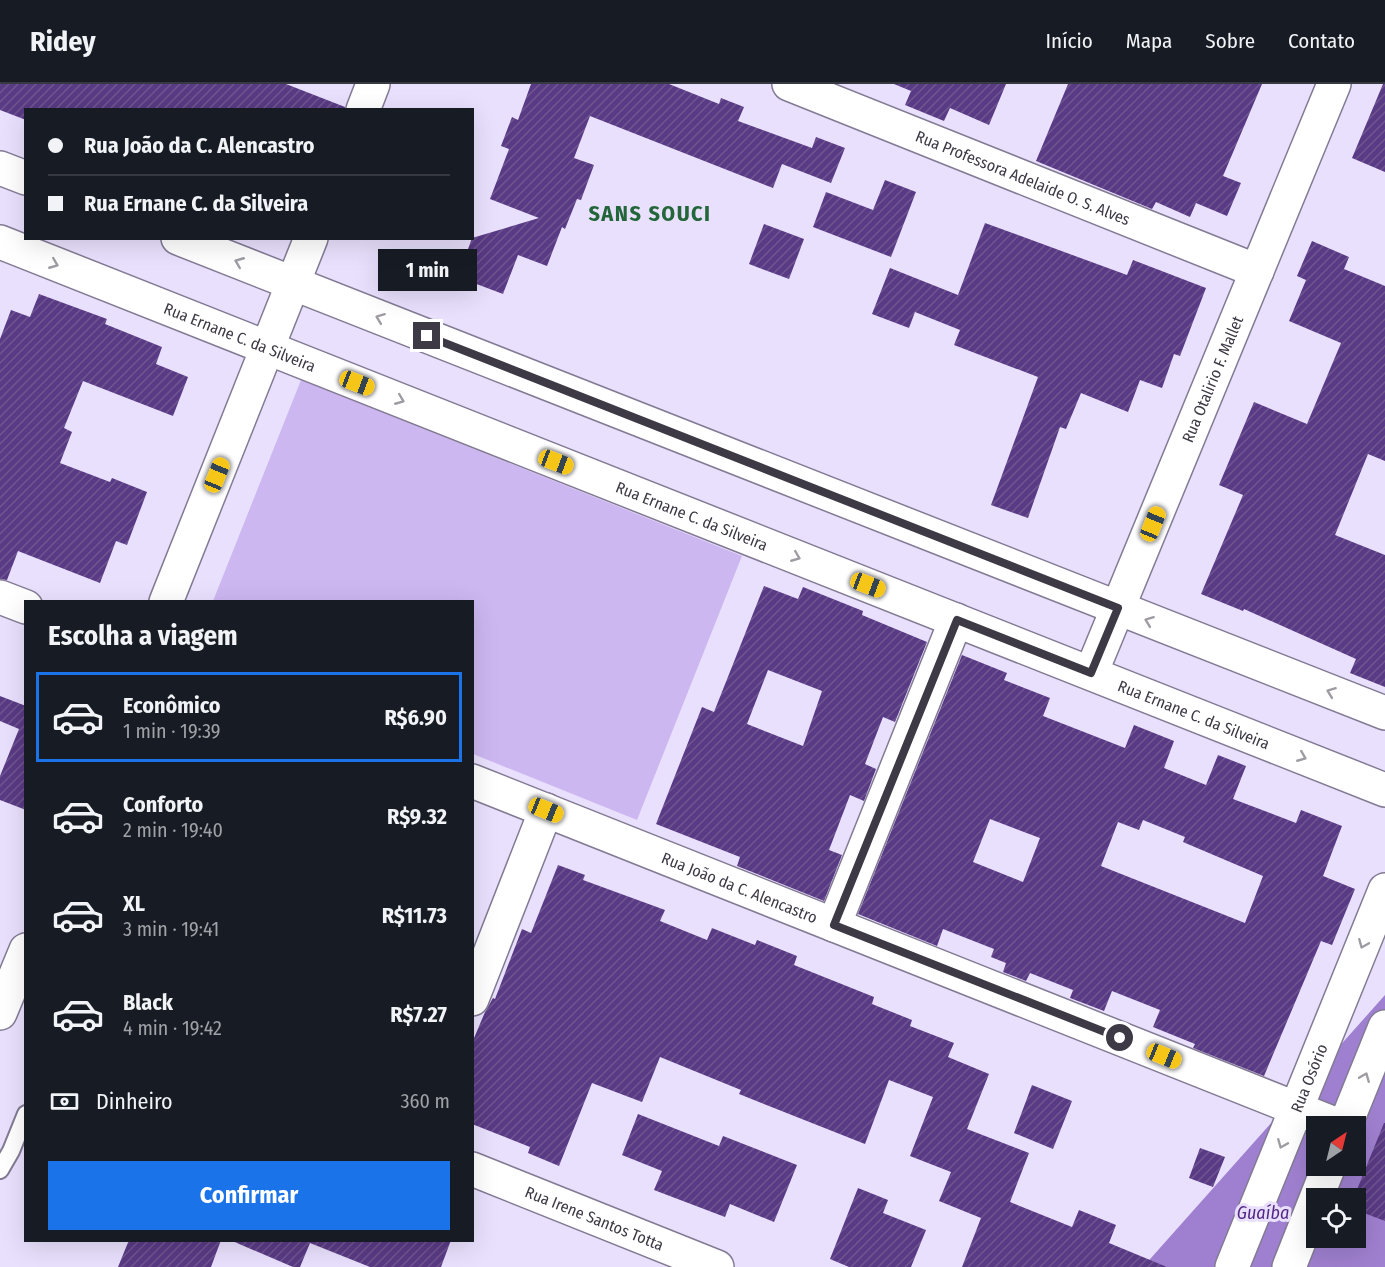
<!DOCTYPE html>
<html lang="pt">
<head>
<meta charset="utf-8">
<style>
  :root { --surface:#171b24; --page:#20242c; --text:#f1f3f6; --muted:#9ea1a6; --line:#363941; --accent:#1a73e8 }
  body { margin:0; font-family:"Fira Sans Condensed",sans-serif; background:var(--page); color:var(--text); height:100vh; display:flex; flex-direction:column; font-size:22px; white-space:nowrap }
  * { box-sizing:border-box; margin:0 }
  p { font-size:20px; color:var(--muted) }
  .icon { flex:none; width:33px; height:33px; fill:none; stroke:currentColor; stroke-width:2; stroke-linecap:round; stroke-linejoin:round }
  .map { position:relative; flex:1; overflow:hidden }
  .details { position:absolute; left:24px; top:516px; width:450px; height:642px; display:flex; flex-direction:column; background:var(--surface); border-radius:0px; box-shadow:0 6px 24px #0002 }
  .details>* { flex:none }
  .hud { position:absolute; left:24px; top:24px; width:450px; height:132px; border-radius:0px; box-shadow:0 6px 24px #0002; display:grid; align-content:center; height:132px; padding:0 24px; background:var(--surface) }
  .needle { width:39px; rotate:35deg }
  .fabs { position:absolute; left:1306px; top:1032px; display:grid; gap:12px }
  .fabs a { display:grid; place-items:center; width:60px; height:60px; border-radius:0px; background:var(--surface); box-shadow:0 6px 24px #0002; font-size:30px }
  .end { position:absolute; width:27px; height:27px; margin:-14px; border:8px solid #3d3945; background:#fff; box-shadow:0 0 0 3px #fff }
  .from { border-radius:50% }
  .bubble { position:absolute; height:42px; border-radius:0px; background:var(--surface); box-shadow:0 6px 24px #0002; font-size:20px; font-weight:700; line-height:42px; text-align:center }
  .car { position:absolute; width:18px; height:36px; margin:-18px -9px; border-radius:8px; box-shadow:0 0 4px 2px #0007; background:linear-gradient(#f5c518 24%,#345 0 40%,#f5c518 0 76%,#345 0 86%,#f5c518 0) }
  .hud b { display:flex; align-items:center; gap:21px; height:57px; font-size:22px }
  .hud b+b { border-top:2px solid var(--line) }
  .hud i { width:15px; height:15px; background:var(--text) }
  ul { padding:0; list-style:none }
  li { display:flex; align-items:center; gap:18px; height:90px; margin:0 12px 9px; padding:0 12px; border:3px solid transparent; border-radius:0px }
  li div { flex:1 }
  li b { display:block; font-size:22px }
  li em { font-style:normal; font-weight:700 }
  li.current { border-color:var(--accent) }
  li>.icon { width:54px; height:54px; stroke-width:1.5 }
  h2 { padding:0 24px; font-size:27px; line-height:72px }
  .pay { display:flex; align-items:center; gap:15px; height:66px; padding:0 24px; font-size:22px }
  .pay p { margin-inline-start:auto }
  .primary-button { display:flex; gap:12px; margin-top:auto; padding:12px 24px }
  .primary-button a { flex:1; height:69px; border-radius:0px; background:var(--accent); color:#fff; font-size:24px; font-weight:700; line-height:69px; text-align:center }
  header { display:flex; align-items:center; gap:36px; box-sizing:border-box; height:84px; padding:0 30px; background:var(--surface); border-bottom:2px solid var(--line) }
  header strong { font-size:28px }
  nav { display:flex; gap:33px; margin-inline-start:auto; font-size:21px }
  .map>svg:first-child { display:block }
  .grass { fill:#ccb7f1 }
  .water { fill:#9f80d0; fill-rule:evenodd }
  .building { fill:url(#building-hatch); fill-rule:evenodd }
  .lines { fill:none; stroke-linecap:round; stroke-linejoin:round }
  .service-casing { stroke:#837a94; stroke-width:20 }
  .minor-casing { stroke:#837a94; stroke-width:36 }
  .tertiary-casing { stroke:#837a94; stroke-width:36 }
  .service { stroke:#fff; stroke-width:16 }
  .minor { stroke:#fff; stroke-width:33 }
  .tertiary { stroke:#fff; stroke-width:33 }
  .oneway { stroke:#9e9ca2 }
  .route { stroke:#3d3945; stroke-width:8 }
  .labels { text-anchor:middle; dominant-baseline:central; stroke-width:6; stroke-linejoin:round; paint-order:stroke }
  .street-label { font-size:16px; fill:#3d3945; stroke:#e9e0fd }
  .water-label { font-size:18px; font-style:italic; fill:#522685; stroke:#e9e0fd }
  .district-label { font-size:22px; font-weight:bold; letter-spacing:1.5px; fill:#236639; stroke:#e9e0fd }
</style>
</head>
<body>
<header>
<strong>Ridey</strong>
<nav><a>Início</a><a>Mapa</a><a>Sobre</a><a>Contato</a></nav>
</header>
<div class="map">
<svg width="1385" height="1183" viewBox="0 0 1385 1183">
  <defs>
    <pattern id="building-hatch" width="6" height="6" patternUnits="userSpaceOnUse" patternTransform="scale(1.5)"><rect width="6" height="6" fill="#593a84"/><path d="M-1 1l2-2M0 6l6-6M5 7l2-2" fill="none" stroke="#6f5691"/></pattern>
  </defs>
  <rect width="100%" height="100%" fill="#e9e0fd"/>
  <path class="grass" d="M301,296L742,472L637,736L473,670L472,518L213,517Z"/>
  <path class="water" d="M1385,911V1183H1143ZM1317,1042H1356V1082H1317ZM1317,1114H1356V1154H1317Z"/>
  <path class="building" d="M0,0H286L345,23V26H26V36L0,26Z
    M531,0H669L719,20L721,14L744,23L738,37L812,64L816,53L845,64L831,99L782,80L773,104L590,32L574,74L594,81L581,116L577,115L565,145L562,143L547,182L518,171L503,210L458,193L472,154L539,134L490,115L509,65L501,62L512,33L518,36Z
    M894,0H1006L989,41L950,24L944,37L905,21L911,7Z
    M1068,0H1262L1223,92L1241,99L1227,132L1196,119L1190,133L1156,118L1152,125L1036,77Z
    M1383,0H1385V88L1352,74Z
    M885,96L916,108L891,173L813,143L826,108L873,126Z
    M985,139L1127,191L1133,176L1206,204L1180,272L1174,270L1162,304L1140,296L1128,328L1081,309L1066,345L1060,343L1028,434L991,421L1038,293L954,261L960,246L915,228L909,244L872,230L890,184L958,211Z
    M764,140L804,155L789,195L749,180Z
    M1312,157L1349,173L1344,185L1385,202V377L1368,370L1335,451L1385,471V603L1350,589L1356,575L1244,525L1243,527L1201,510L1243,411L1219,401L1254,318L1307,340L1341,259L1289,237L1306,196L1297,192Z
    M39,210L107,235L105,240L162,263L156,280L188,293L173,332L83,297L64,344L72,348L60,379L110,398L112,394L147,408L127,461L116,457L100,499L18,467L7,496L0,495V255L11,226L30,233Z
    M764,502L798,515L803,503L863,527L862,531L927,558L895,638L883,633L865,680L876,685L864,717L850,711L829,766L842,771L824,817L737,782L740,773L656,740L702,623L714,628ZM768,586L822,607L803,662L747,640Z
    M962,571L1007,589L1004,596L1050,614L1043,632L1125,664L1134,641L1174,657L1164,684L1206,701L1218,671L1246,682L1233,715L1296,739L1301,726L1342,742L1323,792L1355,805L1332,861L1321,857L1264,992L1193,964L1195,960L1153,943L1160,926L1112,907L1104,927L1070,914L1073,906L1030,889L1026,897L1003,888L1006,879L991,873L994,865L943,845L937,862L858,830ZM990,735L1040,754L1023,798L973,778ZM1143,736L1185,753L1183,758L1263,792L1245,839L1101,782L1118,738L1139,746Z
    M0,612L26,622V726L0,716V692L19,645L0,637Z
    M558,781L585,791L583,796L665,826L660,837L707,856L712,844L755,861L757,856L797,872L794,881L874,913L872,920L912,936L910,942L954,959L948,973L989,990L967,1045L1029,1069L1010,1118L1072,1143L1079,1126L1116,1141L1109,1159L1167,1183H962L981,1134L939,1117L951,1088L910,1072L933,1013L889,996L865,1060L739,1010L741,1006L660,973L642,1018L592,999L559,1082L528,1069L530,1063L472,1040V959L485,928L493,914L495,915L522,845L531,849Z
    M1032,1001L1072,1017L1053,1065L1014,1049Z
    M638,1030L719,1062L723,1052L797,1081L774,1138L730,1120L725,1133L654,1106L662,1087L622,1071Z
    M1384,1039H1385V1137L1356,1126V1108Z
    M1200,1064L1225,1073L1213,1103L1189,1094Z
    M858,1104L888,1116L883,1129L926,1146L911,1183H849L830,1175Z
    M129,1156H221L211,1183H118Z
    M230,1156H451L441,1183H370L310,1159L300,1183H293Z"/>
  <g class="lines">
    <g class="service-casing">
      <path id="service" d="M0,1086L11,1067L26,1030"/>
    </g>
    <g class="minor-casing">
      <g id="minor">
        <path id="s1" d="M789,0L1257,187"/>
        <path d="M363,26L373,0"/>
        <path d="M0,513L26,523"/>
        <path d="M166,518L311,154"/>
        <path id="s2" d="M1091,589L1334,0"/>
        <path id="s3" d="M472,697L1340,1042"/>
        <path d="M834,841L956,536"/>
        <path d="M472,915L546,726"/>
        <path d="M0,929L26,866"/>
        <path d="M1345,1042L1385,943"/>
        <path id="s4" d="M472,1085L717,1183"/>
        <path id="s5" d="M1232,1183L1385,806"/>
        <path d="M1289,1183L1329,1082"/>
      </g>
    </g>
    <g class="tertiary-casing">
      <g id="tertiary">
        <path d="M0,84L26,94"/>
        <path d="M178,154L1385,629"/>
        <path id="s6" d="M0,158L1385,706"/>
      </g>
    </g>
    <use href="#service" class="service"/>
    <use href="#minor" class="minor"/>
    <use href="#tertiary" class="tertiary"/>
  </g>
  <defs><path id="oneway-chevron" d="M-2-3.5L2.5 0L-2 3.5" fill="none" stroke-width="1.6" stroke-linecap="round" stroke-linejoin="round" transform="scale(1.5)"/></defs>
  <g class="oneway">
    <use href="#oneway-chevron" transform="translate(239 178) rotate(-158)"/>
    <use href="#oneway-chevron" transform="translate(54 180) rotate(22)"/>
    <use href="#oneway-chevron" transform="translate(380 234) rotate(-159)"/>
    <use href="#oneway-chevron" transform="translate(400 316) rotate(22)"/>
    <use href="#oneway-chevron" transform="translate(796 473) rotate(22)"/>
    <use href="#oneway-chevron" transform="translate(1149 537) rotate(-159)"/>
    <use href="#oneway-chevron" transform="translate(1331 608) rotate(-159)"/>
    <use href="#oneway-chevron" transform="translate(1302 673) rotate(22)"/>
    <use href="#oneway-chevron" transform="translate(1363 860) rotate(112)"/>
    <use href="#oneway-chevron" transform="translate(1365 993) rotate(-68)"/>
    <use href="#oneway-chevron" transform="translate(1282 1060) rotate(112)"/>
  </g>
  <g class="lines">
    <path class="route" d="M427,252L1118,524L1091,589L957,536L834,841L1120,954"/>
  </g>
  <g class="labels">
    <g class="street-label">
      <text stroke="none"><textPath href="#s1" startOffset="252">Rua Professora Adelaide O. S. Alves</textPath></text>
      <text stroke="none"><textPath href="#s6" startOffset="258">Rua Ernane C. da Silveira</textPath></text>
      <text stroke="none"><textPath href="#s2" startOffset="318">Rua Otalirio F. Mallet</textPath></text>
      <text stroke="none"><textPath href="#s6" startOffset="744">Rua Ernane C. da Silveira</textPath></text>
      <text stroke="none"><textPath href="#s6" startOffset="1284">Rua Ernane C. da Silveira</textPath></text>
      <text stroke="none"><textPath href="#s3" startOffset="288">Rua João da C. Alencastro</textPath></text>
      <text stroke="none"><textPath href="#s5" startOffset="204">Rua Osório</textPath></text>
      <text stroke="none"><textPath href="#s4" startOffset="132">Rua Irene Santos Totta</textPath></text>
    </g>
    <g class="water-label">
      <text x="1263" y="1129">Guaíba</text>
    </g>
    <g class="district-label">
      <text x="650" y="129">SANS SOUCI</text>
    </g>
  </g>
</svg>
<div class="fabs">
<a><svg class="needle" viewBox="-14 -14 28 28"><path d="M0-13l5 13h-10z" fill="#e53935"/><path d="M0 13l5-13h-10z" fill="#9ea1a6"/></svg></a>
<a><svg class="icon" aria-label="locate" viewBox="0 0 24 24"><circle cx="12" cy="12" r="6"/><path d="M12 2v4M12 18v4M2 12h4M18 12h4"/></svg></a>
</div>
<i class="end from" style="left:1120px;top:954px"></i>
<i class="end" style="left:427px;top:252px"></i>
<div class="bubble" style="left:378px;top:165px;width:99px">1 min</div>
<i class="car" style="left:357px;top:299px;rotate:111deg"></i>
<i class="car" style="left:556px;top:378px;rotate:111deg"></i>
<i class="car" style="left:217px;top:391px;rotate:22deg"></i>
<i class="car" style="left:1153px;top:440px;rotate:22deg"></i>
<i class="car" style="left:868px;top:501px;rotate:111deg"></i>
<i class="car" style="left:546px;top:726px;rotate:112deg"></i>
<i class="car" style="left:1164px;top:972px;rotate:112deg"></i>
<div class="hud">
<b><i class="from"></i>Rua João da C. Alencastro</b>
<b><i></i>Rua Ernane C. da Silveira</b>
</div>
<section class="details">
<h2>Escolha a viagem</h2>
<ul>
<li class="current"><svg class="icon" aria-label="car" viewBox="0 0 24 24"><path d="M5 17H2v-5l4-1 3-4h7l3 4 3 1v5h-3M9 17h6M6 11h13"/><circle cx="7" cy="17" r="2"/><circle cx="17" cy="17" r="2"/></svg><div><b>Econômico</b><p>1 min · 19:39</p></div><em>R$6.90</em></li>
<li><svg class="icon" aria-label="car" viewBox="0 0 24 24"><path d="M5 17H2v-5l4-1 3-4h7l3 4 3 1v5h-3M9 17h6M6 11h13"/><circle cx="7" cy="17" r="2"/><circle cx="17" cy="17" r="2"/></svg><div><b>Conforto</b><p>2 min · 19:40</p></div><em>R$9.32</em></li>
<li><svg class="icon" aria-label="car" viewBox="0 0 24 24"><path d="M5 17H2v-5l4-1 3-4h7l3 4 3 1v5h-3M9 17h6M6 11h13"/><circle cx="7" cy="17" r="2"/><circle cx="17" cy="17" r="2"/></svg><div><b>XL</b><p>3 min · 19:41</p></div><em>R$11.73</em></li>
<li><svg class="icon" aria-label="car" viewBox="0 0 24 24"><path d="M5 17H2v-5l4-1 3-4h7l3 4 3 1v5h-3M9 17h6M6 11h13"/><circle cx="7" cy="17" r="2"/><circle cx="17" cy="17" r="2"/></svg><div><b>Black</b><p>4 min · 19:42</p></div><em>R$7.27</em></li>
</ul>
<div class="pay"><svg class="icon" aria-label="cash" viewBox="0 0 24 24"><path d="M3 7h18v10H3z"/><circle cx="12" cy="12" r="2"/></svg>Dinheiro<p>360 m</p></div>
<div class="primary-button"><a>Confirmar</a></div>
</section>
</div>
</body>
</html>
